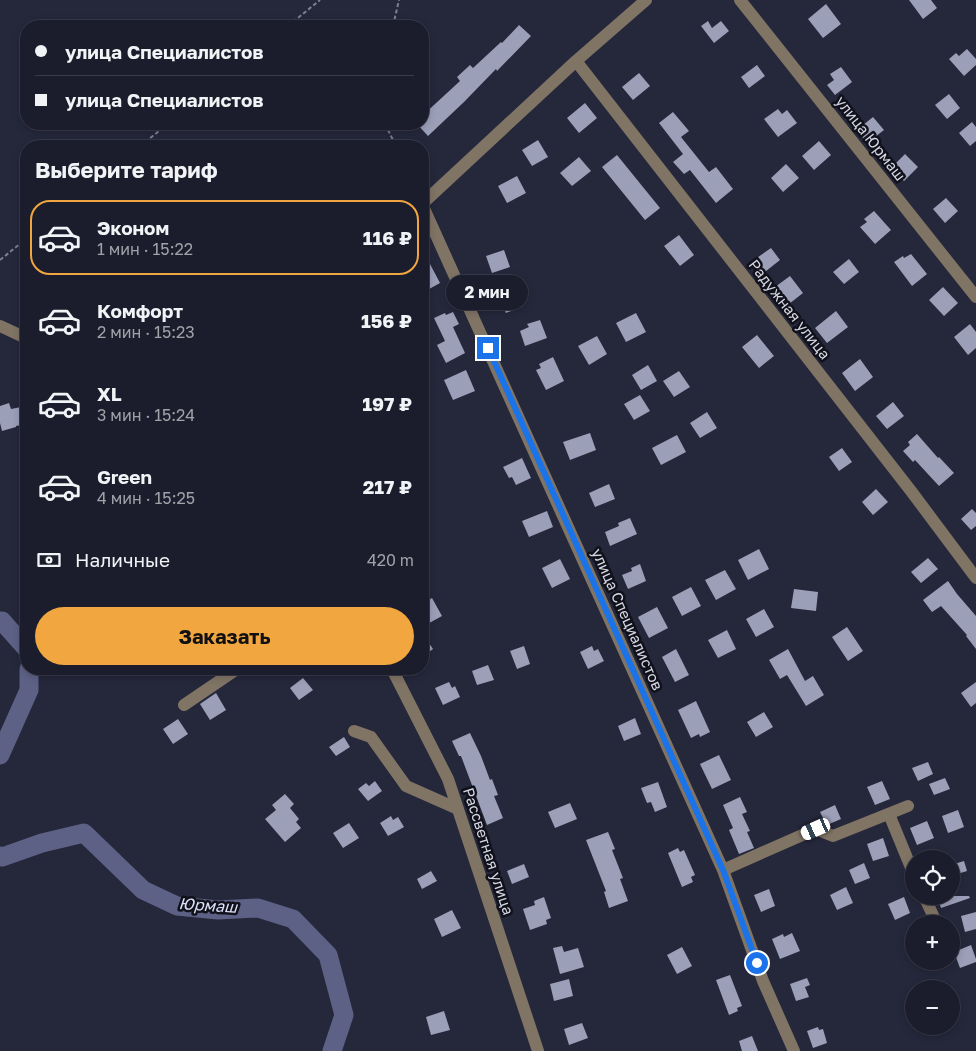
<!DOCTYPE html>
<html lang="ru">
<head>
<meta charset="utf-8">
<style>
  :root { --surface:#1c1d2c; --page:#252634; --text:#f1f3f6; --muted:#a0a2a9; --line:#3a3b48; --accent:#f1a63f }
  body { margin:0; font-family:"Golos Text",sans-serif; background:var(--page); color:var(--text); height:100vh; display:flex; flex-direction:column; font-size:19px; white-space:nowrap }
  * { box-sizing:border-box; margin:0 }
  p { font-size:16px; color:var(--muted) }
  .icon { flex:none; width:28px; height:28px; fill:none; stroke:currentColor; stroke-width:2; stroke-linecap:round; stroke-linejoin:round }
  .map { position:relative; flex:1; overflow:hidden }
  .sheet { position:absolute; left:20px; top:140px; width:409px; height:535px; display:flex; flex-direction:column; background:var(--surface); border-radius:20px; box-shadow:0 2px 8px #0003,0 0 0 1px var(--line) }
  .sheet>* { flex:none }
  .top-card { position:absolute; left:20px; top:20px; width:409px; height:110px; border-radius:20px; box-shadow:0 2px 8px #0003,0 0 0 1px var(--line); display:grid; align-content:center; height:110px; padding:0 15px; background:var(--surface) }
  .tools { position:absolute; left:905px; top:850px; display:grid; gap:10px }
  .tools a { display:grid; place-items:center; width:55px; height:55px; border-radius:50%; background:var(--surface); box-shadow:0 2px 8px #0003,0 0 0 1px var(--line); font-size:25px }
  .end { position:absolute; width:22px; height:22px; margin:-11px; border:6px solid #1a73e8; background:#fff; box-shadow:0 0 0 2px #fff }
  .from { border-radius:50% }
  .bubble { position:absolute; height:35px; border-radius:18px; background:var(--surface); box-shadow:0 2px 8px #0003,0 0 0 1px var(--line); font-size:16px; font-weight:700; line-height:35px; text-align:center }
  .car { position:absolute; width:15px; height:30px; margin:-15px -8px; border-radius:6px; box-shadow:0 0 4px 1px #0007; background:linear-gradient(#fff 24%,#345 0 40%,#fff 0 76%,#345 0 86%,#fff 0) }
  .top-card b { display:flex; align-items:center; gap:18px; height:48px; font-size:19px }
  .top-card b+b { border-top:1px solid var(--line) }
  .top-card i { width:12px; height:12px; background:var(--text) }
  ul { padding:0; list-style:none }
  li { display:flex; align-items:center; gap:15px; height:75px; margin:0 10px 8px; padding:0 5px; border:2px solid transparent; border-radius:20px }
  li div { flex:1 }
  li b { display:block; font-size:19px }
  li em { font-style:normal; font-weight:700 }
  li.on { border-color:var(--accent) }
  li>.icon { width:45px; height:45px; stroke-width:1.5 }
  h2 { padding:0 15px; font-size:22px; line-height:60px }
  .pay { display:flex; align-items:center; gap:12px; height:55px; padding:0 15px; font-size:19px }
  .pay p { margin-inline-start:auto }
  .action { display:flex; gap:10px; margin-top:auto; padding:10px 15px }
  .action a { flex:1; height:58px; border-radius:30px; background:var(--accent); color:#111; font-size:20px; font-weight:700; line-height:58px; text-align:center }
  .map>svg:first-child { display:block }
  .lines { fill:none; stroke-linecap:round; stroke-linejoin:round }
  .river { stroke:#5d6185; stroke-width:19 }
  .building { fill:#9b9fb8 }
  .path { stroke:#7e8090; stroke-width:2; stroke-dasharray:4 2.5; stroke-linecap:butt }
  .minor { stroke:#807465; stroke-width:12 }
  .route { stroke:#1a73e8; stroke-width:6 }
  .labels { text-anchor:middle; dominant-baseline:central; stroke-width:5; stroke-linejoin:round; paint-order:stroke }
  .street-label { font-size:15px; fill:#d5d7e4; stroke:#10111a }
  .water-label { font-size:16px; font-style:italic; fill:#dde0fa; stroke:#10111a }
</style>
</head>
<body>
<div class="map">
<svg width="976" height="1051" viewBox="0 0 976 1051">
  <rect width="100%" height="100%" fill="#25273b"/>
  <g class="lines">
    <path class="river" d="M0,621H2L26,648
      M0,755L29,690V669
      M0,856L2,857L42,843L84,833L143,890L177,906L218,910L258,908L293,919L328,955L344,1015L332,1051"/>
  </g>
  <path class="building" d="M909,0H931L937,8L923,19Z
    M826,4L841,24L823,38L808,19Z
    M708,21L712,28L721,21L729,31L714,43L701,26Z
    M519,25L531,36L497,71L496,69L464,102L428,136L417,124H422V116L460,81L457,77L470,65L473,68L501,42L502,43Z
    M967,49L976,59V65L964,76L949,59L956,53L959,56Z
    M757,65L765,76L749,88L741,77Z
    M841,67L852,82L835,95L827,85L834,80L830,74Z
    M639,73L650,86L633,100L622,87Z
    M949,94L960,108L947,119L935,105Z
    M585,103L597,118L579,133L567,118Z
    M778,109L782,114L787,110L797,123L778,137L764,119Z
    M673,112L689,131L681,137L709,172L716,167L733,189L716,203L690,170L684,174L673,162L683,154L659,123Z
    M873,117L884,130L867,143L857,130Z
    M972,122L976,127V141L970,146L959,133Z
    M538,140L548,157L532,166L522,150Z
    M819,141L831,155L814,170L802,156Z
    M905,154L918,167L904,181L891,168Z
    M617,155L660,208L645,220L602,167Z
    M579,157L591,171L572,186L560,173Z
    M786,164L799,178L783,192L771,178Z
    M517,176L526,193L507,203L498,186Z
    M946,198L958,211L945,223L933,209Z
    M874,211L891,230L875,244L860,227L867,222L864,219Z
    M679,235L694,255L680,266L664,246Z
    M771,248L780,260L761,275L751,262Z
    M504,250L510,267L492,273L486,256Z
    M911,254L927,274L912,286L894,262L903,256L904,258Z
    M849,259L859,272L844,284L833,272Z
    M430,264L440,283L422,293V268Z
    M790,276L803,293L789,304L775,287Z
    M515,286L523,306L506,313L497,293Z
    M943,287L958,303L944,316L929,300Z
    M836,311L848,327L827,343L815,328Z
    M453,312L459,324L453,327L465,353L446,363L437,345L445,341L434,318L445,313L446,315Z
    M636,313L646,332L626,342L616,323Z
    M540,320L547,338L525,346L520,331L529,327L527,324Z
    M970,324L976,332V348L968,355L954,337Z
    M757,335L774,356L759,368L742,347Z
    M597,336L607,354L589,365L578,346Z
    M553,357L564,381L546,390L536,370L541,368L539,364Z
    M860,359L873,377L855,391L842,373Z
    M648,365L657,381L641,390L632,375Z
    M466,370L475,391L453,400L444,380Z
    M679,371L690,387L674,397L663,381Z
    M640,395L650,411L634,420L624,404Z
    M893,402L904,416L887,429L876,416Z
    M9,403L11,409L26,406V424L16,426V427L2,431L0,423V406Z
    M707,412L717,428L700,438L690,423Z
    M590,433L596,450L570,460L563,442Z
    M917,434L938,458L939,457L954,473L939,486L915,460L913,462L903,451L910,445L908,442Z
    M677,435L686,452L661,465L652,448Z
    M842,448L852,462L839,471L829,457Z
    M522,458L531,478L516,485L512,477L509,478L503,467Z
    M609,484L615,499L595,507L589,493Z
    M876,489L888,502L873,515L862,502Z
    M972,509L976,513V526L971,530L961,519Z
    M547,511L553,527L529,537L522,521Z
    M630,518L637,534L610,546L605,532L619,526L618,523Z
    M759,549L769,569L748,580L738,560Z
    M928,558L938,569L921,583L911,572Z
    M560,559L570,579L552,588L542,568Z
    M640,564L646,581L628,589L622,575L632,571L631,568Z
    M725,570L736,589L716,600L705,580Z
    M948,581L957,594L976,616V649L966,636L967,635L941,606L932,612L923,600Z
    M691,587L701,606L682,616L672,597Z
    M794,589L818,592L816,611L791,608Z
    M432,598L442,616L422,627V604Z
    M657,607L668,628L649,638L638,617Z
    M764,609L774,627L756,637L746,619Z
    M847,627L863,651L848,661L832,637Z
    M727,630L736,649L718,658L708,640Z
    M422,633L433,649L422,657Z
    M524,646L530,664L517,669L510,651Z
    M592,646L594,651L598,649L604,661L588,669L580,652Z
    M676,649L689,675L675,682L662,657Z
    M788,649L805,681L813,676L824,695L806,706L787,675L780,679L769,660Z
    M488,665L494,680L477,685L472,671Z
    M303,678L313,690L299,700L290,688Z
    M449,682L452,688L455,686L460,697L443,705L435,688Z
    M976,682V703L971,707L961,693Z
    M216,693L226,710L210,720L200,704Z
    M696,701L710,732L700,737L699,734L691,738L678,710Z
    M764,712L773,727L756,737L747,722Z
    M635,718L641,734L624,741L618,726Z
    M178,719L188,734L173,744L163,729Z
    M470,733L481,756L490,780L492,779L498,795L494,796L503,818L487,825L461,756H459L452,741Z
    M344,737L350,747L336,756L329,747Z
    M719,755L731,780L712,789L700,764Z
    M928,762L933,774L918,781L912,768Z
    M945,778L950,789L934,795L929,784Z
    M375,781L382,791L368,801L358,789L366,783L369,786Z
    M882,781L890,799L875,805L867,787Z
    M658,782L667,807L655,812L651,802L647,803L641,788Z
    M285,794L294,804L290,808L299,819L296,822L301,828L285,842L265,819L276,810L272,805Z
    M740,797L747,812L742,814L750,831L747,832L754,848L739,854L729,830L733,828L723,805Z
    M570,803L577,819L555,828L548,812Z
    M835,805L841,819L827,825L826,824L820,812Z
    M958,810L964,827L948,833L942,816Z
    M391,816L393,820L398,817L404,827L388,836L380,823Z
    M927,821L934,838L917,845L910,828Z
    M349,823L359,838L343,848L333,833Z
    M608,832L615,849L612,850L623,878L620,879L628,901L609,908L604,892L606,891L586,840Z
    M883,838L889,856L873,861L867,844Z
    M678,848L680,852L684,850L695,875L691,877L693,882L682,887L668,853Z
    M964,861L967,871L951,876V865Z
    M864,863L870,878L855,884L849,870Z
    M524,864L529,877L512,884L507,871Z
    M431,871L437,881L422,889L417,879Z
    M846,887L853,903L837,910L830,895Z
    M769,889L775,906L761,912L754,895Z
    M937,896H969L970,898L941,908Z
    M544,897L551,918L546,920L547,924L530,930L523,909L535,905L534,901Z
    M904,897L910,913L895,920L888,904Z
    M452,910L461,928L442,937L434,919Z
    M976,912V929L965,932L961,916Z
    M792,933L800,951L780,959L772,939L783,934L784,937Z
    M971,945L976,959V962L960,968L954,952Z
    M562,946L564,952L578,948L584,967L560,974L553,948Z
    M682,947L692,966L677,974L667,955Z
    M730,975L742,1006L737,1008L738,1011L729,1015L716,980Z
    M807,978L810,985L805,987L809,997L796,1001L790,984Z
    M569,979L573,996L554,1001L550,984Z
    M444,1011L450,1030L431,1035L426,1017Z
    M582,1023L588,1038L569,1045L564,1029Z
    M818,1027L819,1030L823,1029L827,1043L813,1048L807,1031Z
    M752,1036L758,1051H742L739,1041Z"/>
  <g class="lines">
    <path class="path" d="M288,26L320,0
      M393,26L399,0
      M385,124L396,146
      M140,146L168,124
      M0,260L26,239"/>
    <path class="minor" d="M646,0L576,61L422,204L723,870L763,981L794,1051
      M740,0L976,297
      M576,61L911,491L976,578
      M0,326L26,338
      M392,669L448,779L538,1051
      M184,705L237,669
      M354,731L371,737L406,786L458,809
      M889,814L914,875
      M723,870L816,829L833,836L908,806
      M924,896L937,924"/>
  </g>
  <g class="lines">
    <path class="route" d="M488,348L723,870L757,963"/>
  </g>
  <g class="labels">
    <g class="street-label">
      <text transform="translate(871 138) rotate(52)">улица Юрмаш</text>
      <text transform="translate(790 309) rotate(52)">Радужная улица</text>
      <text transform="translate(628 619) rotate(66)">улица Специалистов</text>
      <text transform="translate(489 851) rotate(72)">Рассветная улица</text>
    </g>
    <g class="water-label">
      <text transform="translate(208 905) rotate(4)">Юрмаш</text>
    </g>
  </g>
</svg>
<div class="tools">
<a><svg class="icon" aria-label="locate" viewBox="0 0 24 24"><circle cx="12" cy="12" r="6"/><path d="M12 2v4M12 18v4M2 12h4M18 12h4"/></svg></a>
<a>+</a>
<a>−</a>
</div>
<i class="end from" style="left:757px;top:963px"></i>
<i class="end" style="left:488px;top:348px"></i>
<div class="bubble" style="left:446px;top:275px;width:82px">2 мин</div>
<i class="car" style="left:816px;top:829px;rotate:246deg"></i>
<div class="top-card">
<b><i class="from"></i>улица Специалистов</b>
<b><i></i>улица Специалистов</b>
</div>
<section class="sheet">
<h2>Выберите тариф</h2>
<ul>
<li class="on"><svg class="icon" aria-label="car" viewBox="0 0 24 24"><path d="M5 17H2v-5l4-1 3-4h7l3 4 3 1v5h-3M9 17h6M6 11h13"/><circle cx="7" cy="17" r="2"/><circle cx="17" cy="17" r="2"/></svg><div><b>Эконом</b><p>1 мин · 15:22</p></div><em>116 ₽</em></li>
<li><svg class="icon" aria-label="car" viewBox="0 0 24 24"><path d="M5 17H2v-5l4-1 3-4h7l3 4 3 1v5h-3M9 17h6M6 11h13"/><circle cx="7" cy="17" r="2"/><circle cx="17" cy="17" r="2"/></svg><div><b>Комфорт</b><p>2 мин · 15:23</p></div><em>156 ₽</em></li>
<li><svg class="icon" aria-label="car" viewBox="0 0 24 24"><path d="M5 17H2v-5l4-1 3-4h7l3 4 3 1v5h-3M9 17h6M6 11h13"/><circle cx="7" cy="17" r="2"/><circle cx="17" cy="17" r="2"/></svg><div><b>XL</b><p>3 мин · 15:24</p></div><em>197 ₽</em></li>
<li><svg class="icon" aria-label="car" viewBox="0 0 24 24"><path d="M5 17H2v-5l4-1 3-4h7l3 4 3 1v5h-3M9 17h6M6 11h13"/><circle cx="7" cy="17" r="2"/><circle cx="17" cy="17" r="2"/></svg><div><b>Green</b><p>4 мин · 15:25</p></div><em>217 ₽</em></li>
</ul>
<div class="pay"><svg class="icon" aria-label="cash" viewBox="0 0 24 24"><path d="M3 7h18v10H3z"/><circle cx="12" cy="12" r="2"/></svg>Наличные<p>420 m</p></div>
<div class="action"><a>Заказать</a></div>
</section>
</div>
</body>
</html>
